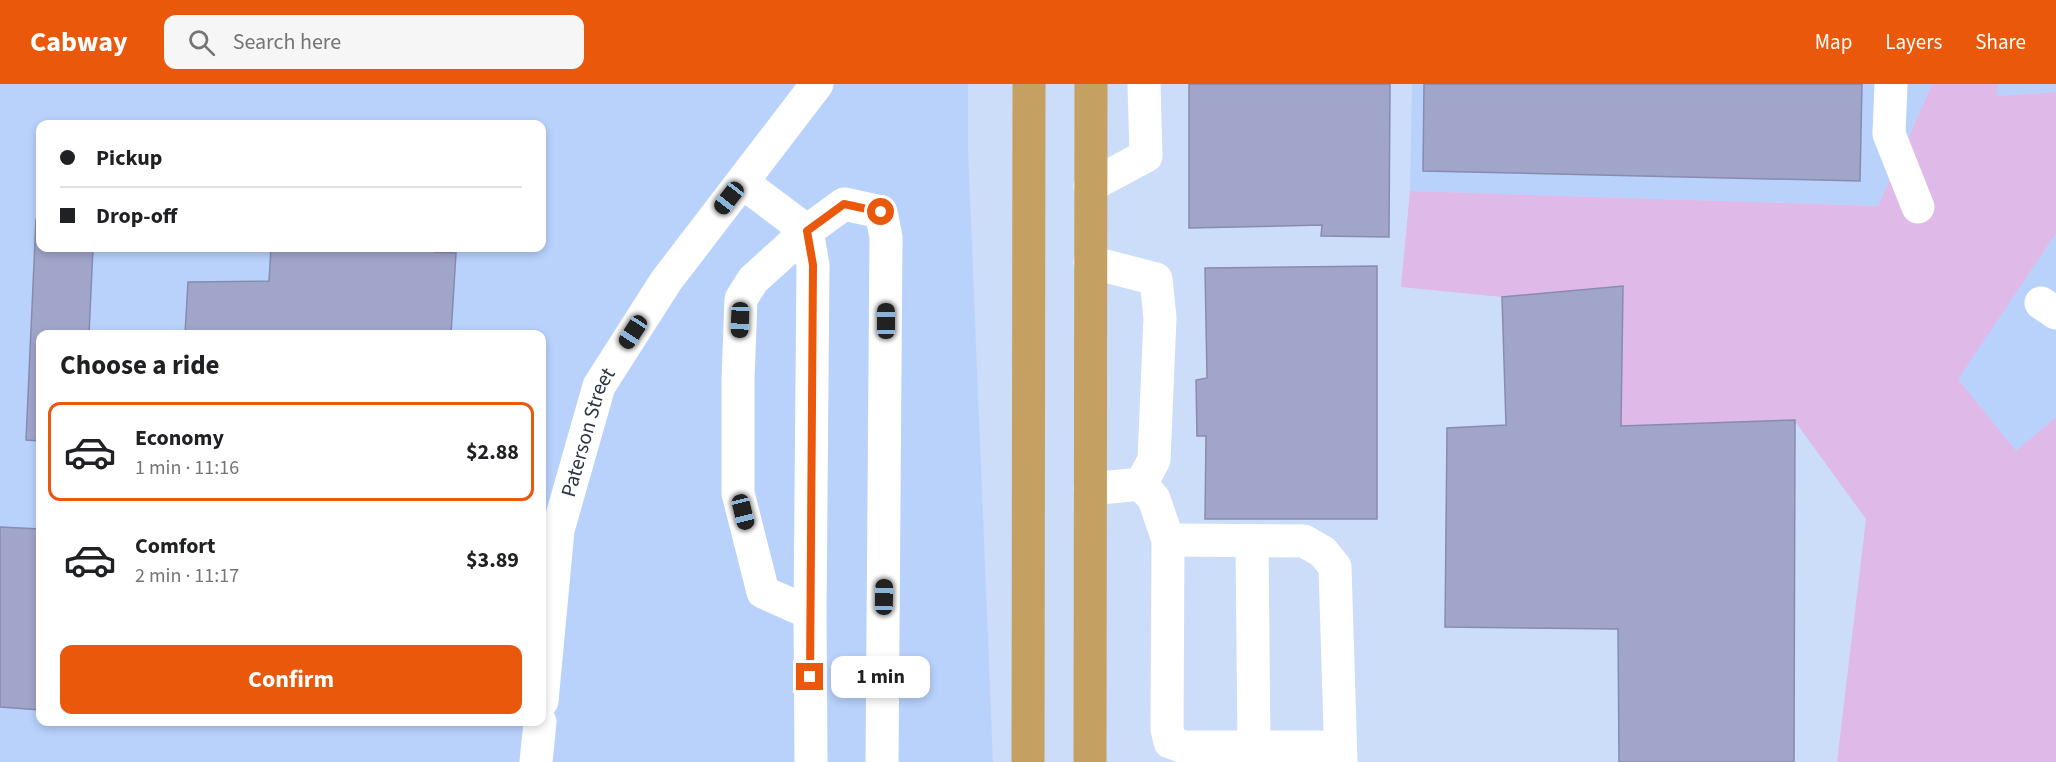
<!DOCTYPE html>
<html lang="en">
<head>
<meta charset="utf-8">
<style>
  :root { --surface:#fff; --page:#f6f6f6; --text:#202124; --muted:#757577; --line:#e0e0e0; --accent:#ea580c }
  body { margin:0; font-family:"Source Sans 3",sans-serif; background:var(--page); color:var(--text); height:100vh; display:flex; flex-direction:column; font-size:22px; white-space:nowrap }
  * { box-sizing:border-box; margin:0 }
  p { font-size:20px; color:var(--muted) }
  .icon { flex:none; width:33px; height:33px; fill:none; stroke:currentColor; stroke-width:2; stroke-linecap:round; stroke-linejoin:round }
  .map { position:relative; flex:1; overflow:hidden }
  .details { position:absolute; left:36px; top:246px; width:510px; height:396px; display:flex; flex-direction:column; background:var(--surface); border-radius:12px; box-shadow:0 3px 9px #0003 }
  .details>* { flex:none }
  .top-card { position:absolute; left:36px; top:36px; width:510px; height:132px; border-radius:12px; box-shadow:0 3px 9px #0003; display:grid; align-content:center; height:132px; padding:0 24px; background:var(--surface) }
  .end { position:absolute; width:27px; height:27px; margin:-14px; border:8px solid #ea580c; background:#fff; box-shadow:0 0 0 3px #fff }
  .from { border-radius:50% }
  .bubble { position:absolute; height:42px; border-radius:12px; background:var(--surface); box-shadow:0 3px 9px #0003; font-size:20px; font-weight:700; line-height:42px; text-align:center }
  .car { position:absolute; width:18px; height:36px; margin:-18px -9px; border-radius:8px; box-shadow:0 0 4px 2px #0007; background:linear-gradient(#222 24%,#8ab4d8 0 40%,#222 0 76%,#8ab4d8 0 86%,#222 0) }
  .top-card b { display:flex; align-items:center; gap:21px; height:57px; font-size:22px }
  .top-card b+b { border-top:2px solid var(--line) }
  .top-card i { width:15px; height:15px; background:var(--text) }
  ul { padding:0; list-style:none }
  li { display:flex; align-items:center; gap:18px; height:99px; margin:0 12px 9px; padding:0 12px; border:3px solid transparent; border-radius:12px }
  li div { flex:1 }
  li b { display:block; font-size:22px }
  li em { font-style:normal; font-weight:700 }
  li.selected { border-color:var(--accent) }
  li>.icon { width:54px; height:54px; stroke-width:1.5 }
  h2 { padding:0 24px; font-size:27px; line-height:72px }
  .button { display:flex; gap:12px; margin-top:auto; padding:12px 24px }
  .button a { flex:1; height:69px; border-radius:12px; background:var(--accent); color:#fff; font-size:24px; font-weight:700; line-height:69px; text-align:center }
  header { display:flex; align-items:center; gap:36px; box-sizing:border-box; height:84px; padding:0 30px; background:var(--accent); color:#fff }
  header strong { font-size:28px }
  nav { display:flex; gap:33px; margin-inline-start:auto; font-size:21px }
  .search { width:420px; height:54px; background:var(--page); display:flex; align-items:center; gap:15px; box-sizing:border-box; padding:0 21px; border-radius:12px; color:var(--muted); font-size:22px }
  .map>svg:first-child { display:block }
  .built { fill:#b9d2fc; fill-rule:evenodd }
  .green { fill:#dfb9e8 }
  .building { fill:#a1a5ca; stroke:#878baf; stroke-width:1.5 }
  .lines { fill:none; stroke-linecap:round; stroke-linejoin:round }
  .minor { stroke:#fff; stroke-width:33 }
  .highway { stroke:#c4a062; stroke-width:33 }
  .route { stroke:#ea580c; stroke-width:8 }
  .labels { text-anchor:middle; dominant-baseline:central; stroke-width:5; stroke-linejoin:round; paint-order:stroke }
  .street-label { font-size:21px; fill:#2d3643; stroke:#e1eaf8 }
</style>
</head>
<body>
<header>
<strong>Cabway</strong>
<div class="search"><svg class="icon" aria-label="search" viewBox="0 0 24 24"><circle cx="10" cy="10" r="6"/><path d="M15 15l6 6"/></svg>Search here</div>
<nav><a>Map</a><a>Layers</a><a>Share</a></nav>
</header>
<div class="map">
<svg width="2056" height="678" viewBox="0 0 2056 678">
  <rect width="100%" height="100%" fill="#ccddf9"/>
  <path class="built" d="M0,0H968V64L993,678H0ZM40,40H542V164H40ZM40,250H542V638H40Z
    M1412,0H1932L1878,122L1410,107Z
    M1998,0H2056V8L1997,12Z
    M2056,149V333L2016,368L1957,295Z"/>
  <path class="green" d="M1932,0H1998L1997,12L2056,8V149L1958,295L2016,367L2056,333V678H1837L1866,435L1794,336L1621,342L1502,213L1401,203L1410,107L1878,122Z"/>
  <path class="building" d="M1189,0H1390L1389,153L1321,152L1322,141L1189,144Z
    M1424,0H1862L1860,97L1423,87Z
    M36,135H40V164H93L89,250H40V357L26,356Z
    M271,164H433L434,168L456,169L451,250H185L188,198L269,197Z
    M1377,182V435H1205L1206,352H1197L1196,296L1207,294L1205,184Z
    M1623,202L1621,342L1795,336L1794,678H1619L1618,545L1445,543L1447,344L1506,341L1502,213Z
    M0,443L40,445V626L0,623Z
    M261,638H324V641Z"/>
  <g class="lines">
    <g class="minor">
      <path d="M1891,0L1889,50L1918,123"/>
      <path d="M742,98L807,147L813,181L810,529"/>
      <path d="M1090,102L1146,72L1144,0"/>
      <path d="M1090,178L1156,195L1160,234L1154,376L1141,400"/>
      <path d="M2041,219L2056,229"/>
      <path d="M1141,400L1154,415L1168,456L1167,645L1170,658L1184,663H1340"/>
      <path d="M1090,405L1141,400"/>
      <path d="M1168,456L1304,457L1323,468L1335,483L1341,678"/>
      <path d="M1252,457L1254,663"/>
      <path id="s1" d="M542,617L558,446L599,302L666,197L817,0"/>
      <path d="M536,678L540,638"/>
      <path d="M811,678L810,529L763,508L738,409V296L741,215L753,196L807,147L844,120L881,128L886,153L882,678"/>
    </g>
    <path class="highway" d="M1028,678L1029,0
      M1090,678L1091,0"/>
  </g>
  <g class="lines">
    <path class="route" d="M810,593L813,181L807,147L844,120L881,128"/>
  </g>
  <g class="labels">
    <g class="street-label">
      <text stroke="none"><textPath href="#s1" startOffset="274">Paterson Street</textPath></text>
    </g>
  </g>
</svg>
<i class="end from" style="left:881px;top:128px"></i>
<i class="end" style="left:810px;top:593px"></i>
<div class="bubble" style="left:831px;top:572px;width:99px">1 min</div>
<i class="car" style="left:729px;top:114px;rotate:218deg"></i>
<i class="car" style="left:740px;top:236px;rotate:182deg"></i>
<i class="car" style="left:886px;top:237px;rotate:0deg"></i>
<i class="car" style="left:633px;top:248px;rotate:213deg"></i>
<i class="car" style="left:743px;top:428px;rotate:166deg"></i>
<i class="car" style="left:884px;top:513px;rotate:1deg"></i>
<div class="top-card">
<b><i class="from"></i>Pickup</b>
<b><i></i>Drop-off</b>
</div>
<section class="details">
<h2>Choose a ride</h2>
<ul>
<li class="selected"><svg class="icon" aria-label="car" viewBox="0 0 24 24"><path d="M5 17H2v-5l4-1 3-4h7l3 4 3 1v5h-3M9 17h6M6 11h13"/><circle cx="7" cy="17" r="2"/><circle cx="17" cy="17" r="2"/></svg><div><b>Economy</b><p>1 min · 11:16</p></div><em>$2.88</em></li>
<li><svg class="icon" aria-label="car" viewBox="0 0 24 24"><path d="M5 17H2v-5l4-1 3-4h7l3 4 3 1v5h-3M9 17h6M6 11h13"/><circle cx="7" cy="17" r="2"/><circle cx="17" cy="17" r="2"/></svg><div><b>Comfort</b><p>2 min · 11:17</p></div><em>$3.89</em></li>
</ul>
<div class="button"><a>Confirm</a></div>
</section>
</div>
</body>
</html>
